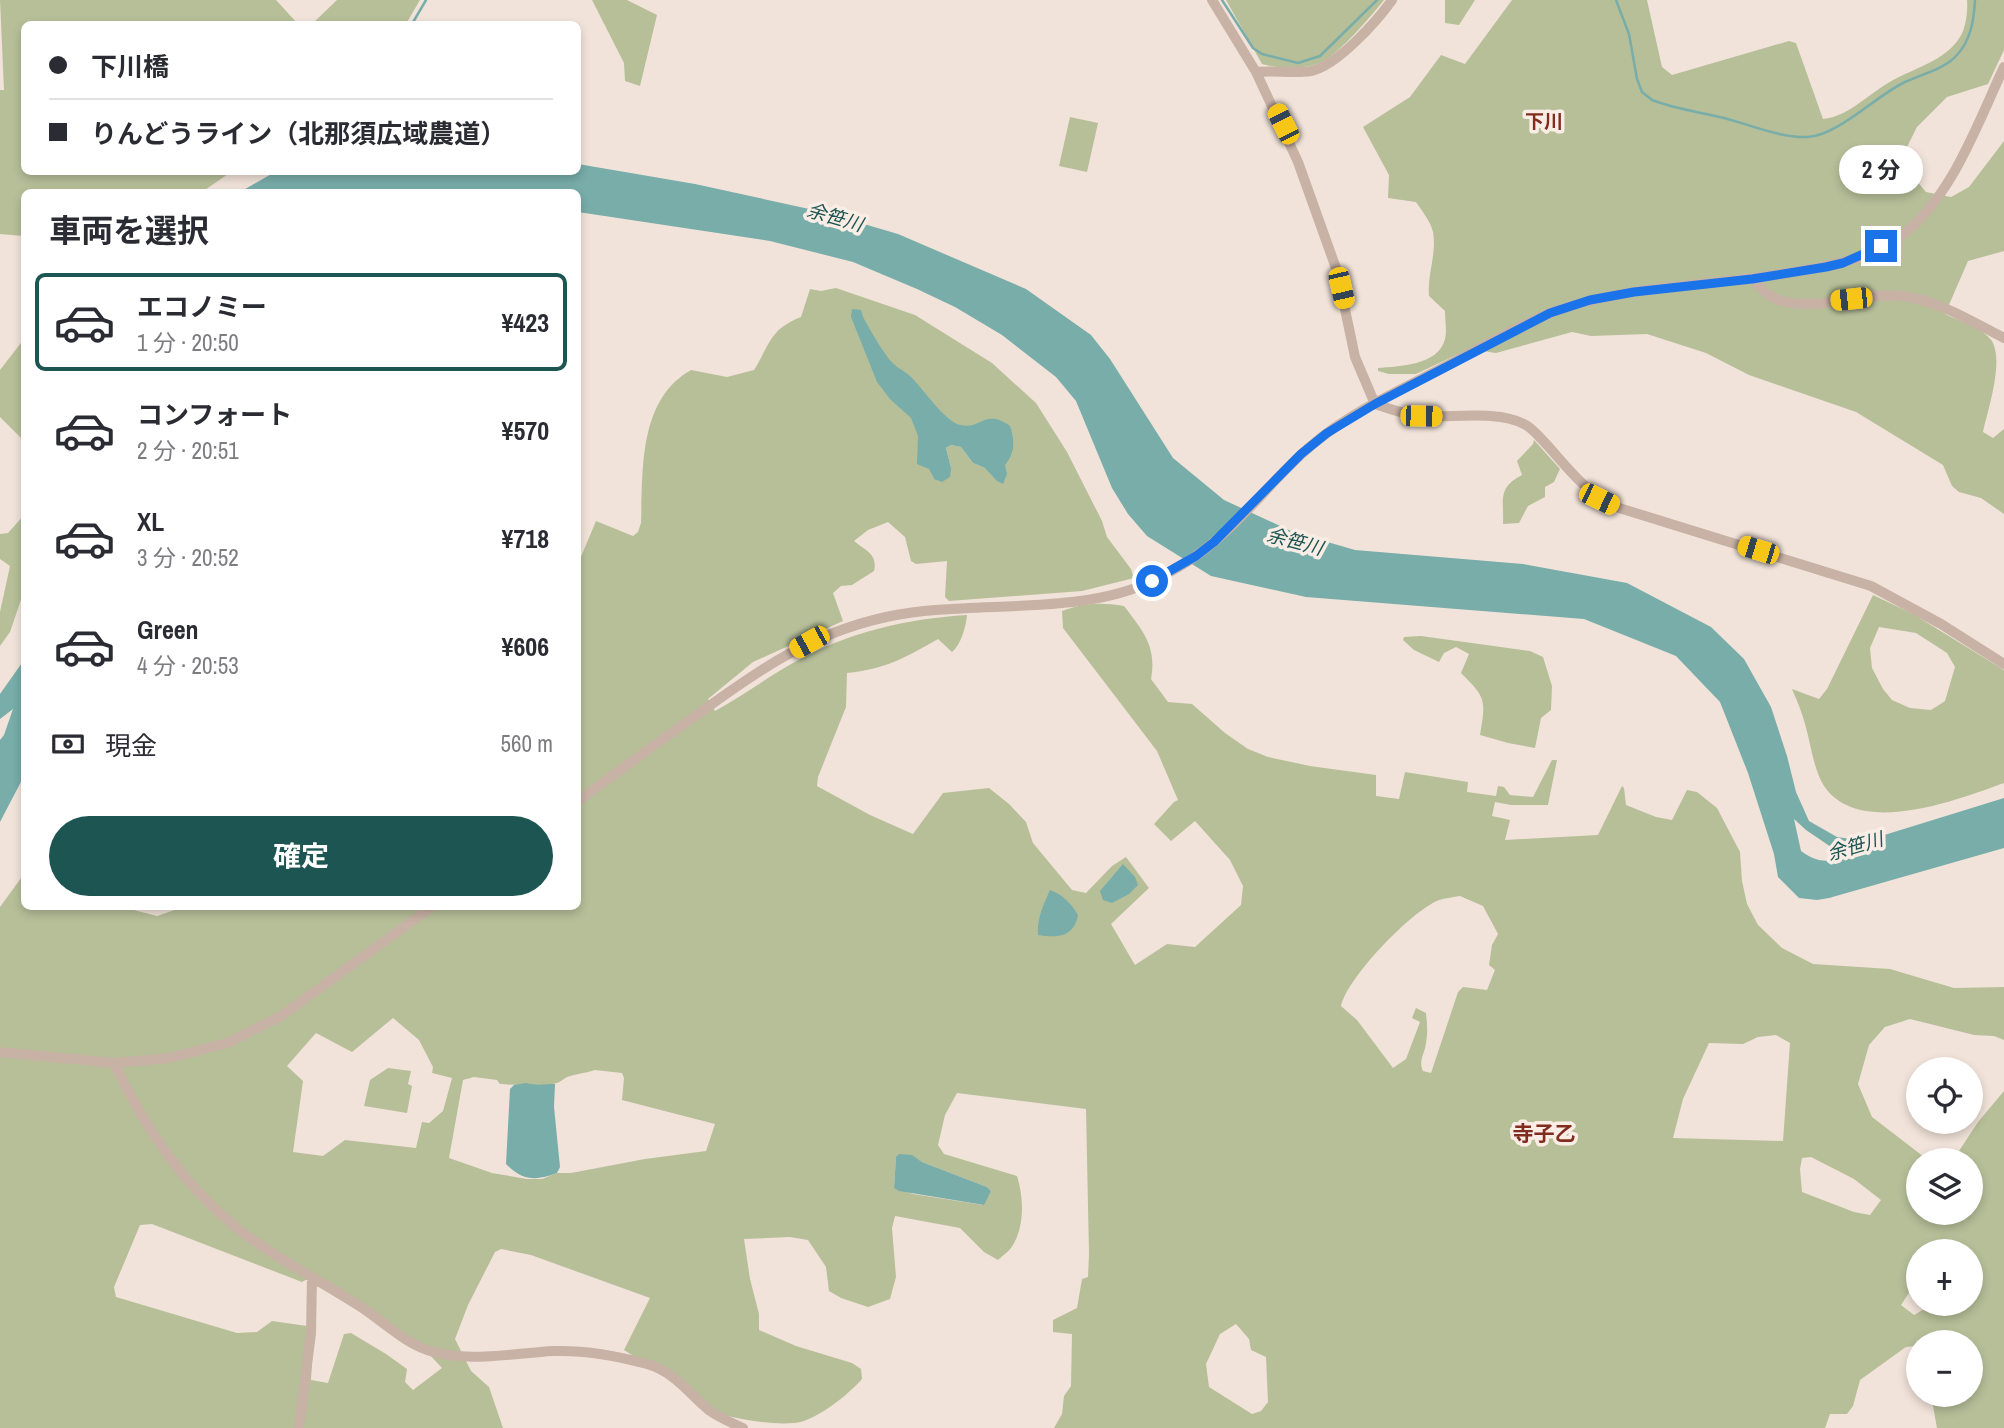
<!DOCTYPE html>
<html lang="ja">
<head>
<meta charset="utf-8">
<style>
  :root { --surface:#fff; --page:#f2f2f3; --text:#2b2b33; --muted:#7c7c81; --line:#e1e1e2; --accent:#1c5552 }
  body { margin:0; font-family:"Archivo Narrow","Noto Sans JP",sans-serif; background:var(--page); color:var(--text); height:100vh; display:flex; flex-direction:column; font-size:26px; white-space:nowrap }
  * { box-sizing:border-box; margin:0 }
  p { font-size:23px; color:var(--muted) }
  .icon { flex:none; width:38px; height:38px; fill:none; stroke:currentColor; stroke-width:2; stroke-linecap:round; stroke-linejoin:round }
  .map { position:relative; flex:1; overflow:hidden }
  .side { position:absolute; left:21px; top:189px; width:560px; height:721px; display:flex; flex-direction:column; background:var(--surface); border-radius:10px; box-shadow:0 4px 10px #0003 }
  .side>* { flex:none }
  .top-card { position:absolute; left:21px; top:21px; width:560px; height:154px; border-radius:10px; box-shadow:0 4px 10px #0003; display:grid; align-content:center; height:154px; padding:0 28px; background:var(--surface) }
  .controls { position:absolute; left:1906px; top:1057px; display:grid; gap:14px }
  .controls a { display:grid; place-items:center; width:77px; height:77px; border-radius:50%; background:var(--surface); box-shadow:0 4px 10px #0003; font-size:35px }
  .end { position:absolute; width:32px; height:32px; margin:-16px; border:9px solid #1a73e8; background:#fff; box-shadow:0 0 0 4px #fff }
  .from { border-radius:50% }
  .bubble { position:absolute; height:49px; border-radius:24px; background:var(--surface); box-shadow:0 4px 10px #0003; font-size:23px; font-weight:700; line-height:49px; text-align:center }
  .car { position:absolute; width:21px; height:42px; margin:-21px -10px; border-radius:9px; box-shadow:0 0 5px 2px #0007; background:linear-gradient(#f5c518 24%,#345 0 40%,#f5c518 0 76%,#345 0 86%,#f5c518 0) }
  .top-card b { display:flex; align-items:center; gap:24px; height:66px; font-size:26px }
  .top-card b+b { border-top:2px solid var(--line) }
  .top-card i { width:18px; height:18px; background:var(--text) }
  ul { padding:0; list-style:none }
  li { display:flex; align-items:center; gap:21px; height:98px; margin:0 14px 10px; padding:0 14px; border:4px solid transparent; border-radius:10px }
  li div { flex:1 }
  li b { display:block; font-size:26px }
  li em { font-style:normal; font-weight:700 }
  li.current { border-color:var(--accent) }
  li>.icon { width:63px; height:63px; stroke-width:1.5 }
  h2 { padding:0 28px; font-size:32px; line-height:84px }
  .pay { display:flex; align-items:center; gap:18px; height:77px; padding:0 28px; font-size:26px }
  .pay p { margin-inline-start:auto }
  .action { display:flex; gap:14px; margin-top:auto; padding:14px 28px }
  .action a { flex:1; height:80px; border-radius:42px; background:var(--accent); color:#fff; font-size:28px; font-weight:700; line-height:80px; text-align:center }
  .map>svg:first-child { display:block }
  .green { fill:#b7bf99; fill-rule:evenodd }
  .water { fill:#78ada9; fill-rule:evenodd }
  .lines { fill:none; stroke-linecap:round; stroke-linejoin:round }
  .stream { stroke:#78ada9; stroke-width:2.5 }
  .minor { stroke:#c8b1a5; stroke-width:10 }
  .route { stroke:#1a73e8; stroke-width:9 }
  .labels { text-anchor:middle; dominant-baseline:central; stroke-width:7; stroke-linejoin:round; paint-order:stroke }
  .neighbourhood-label { font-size:19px; font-weight:bold; fill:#822c20; stroke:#f9ede5 }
  .water-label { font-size:19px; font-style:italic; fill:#1c5552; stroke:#f9ede5 }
  .quarter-label { font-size:21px; font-weight:bold; fill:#822c20; stroke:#f9ede5 }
</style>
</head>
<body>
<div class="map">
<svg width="2004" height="1428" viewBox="0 0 2004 1428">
  <rect width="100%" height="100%" fill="#f1e3d9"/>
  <path class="green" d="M0,0H276L298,24H24V172H231L202,192H24V236L0,234V90H4Z
    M337,0H420L406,24H312Z
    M592,0H627L657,15L640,86L625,81L624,63Z
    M1226,0H1384C1371,16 1340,53 1322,62C1304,70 1281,69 1262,64Z
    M1445,0H1475L1459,25L1445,23Z
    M1512,0H1647L1662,67L1672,75L1789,41L1796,43L1823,119C1849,116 1866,96 1888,83C1911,69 1946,61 1960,37C1966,28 1968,10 1967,0H2004V50L1988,84L1947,97L1917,127L1900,161L1926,192L1951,197L1969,187L2004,141V251L1968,261L1945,314C1959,321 1983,328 1992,341C2004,362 1988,409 1983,432L1993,438L2004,429V514L1981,498L1959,492L1952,486L1943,465L1856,412L1749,375L1706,353L1647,334L1591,336L1572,332L1496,353L1469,349L1416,374H1389L1378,371V368C1399,366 1438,366 1445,339C1447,331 1445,320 1445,311L1429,296C1427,274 1437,254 1433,232C1431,222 1422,211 1416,202L1388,198L1389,175L1363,127L1410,97L1441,55L1465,64Z
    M1070,117L1098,123L1087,172L1059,166Z
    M836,288L915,315L992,363L1036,403L1067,452L1102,521L1107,537L1131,569L1134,578L1082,591L949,601L945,597L947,561L916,564L911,561L905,537L888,522L868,530L854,541C866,551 878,554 874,571L852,585L841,586L833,593L843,621L753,662L708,699L715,711C741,697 766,678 793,663C848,632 905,619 967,615C966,626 961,645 952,652L938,639C905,658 885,669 847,673L846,707L818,777L817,786L870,815L913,834L943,793L989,788L1009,804L1026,822L1033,843L1072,890L1086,893L1112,866L1126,857L1149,888L1111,924L1135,965L1167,944L1195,947L1241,905L1243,886L1230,860L1195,821L1171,841L1154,824L1174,802L1178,800L1157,751L1063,628L1062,611C1084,603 1100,602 1124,606C1143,631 1157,646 1151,679L1168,702L1192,704L1225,733L1248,749L1268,757L1310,766L1376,775V796L1399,799L1405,772L1468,782L1467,792L1496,796L1498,786L1504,787L1510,795L1533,797L1552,760H1557L1548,805H1511L1495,802L1492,816L1510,820L1505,840L1598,835L1622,786L1624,788L1626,805L1656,817L1672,820L1687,790L1697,792L1717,808L1740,852L1742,881L1747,904L1758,925L1782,948L1813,964L1890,969L1954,988L2004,987V1040L1994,1036L1974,1035L1910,1019L1885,1027L1869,1045L1858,1084L1872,1117L1928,1160H1918V1213H1970V1160H1953L1978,1122L2004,1091V1428H1937L1931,1395H1970V1342H1918V1352L1916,1346L1906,1347L1860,1380L1853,1406L1847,1414H1830L1825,1428H1054L1062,1414L1064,1396L1071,1386L1072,1334L1053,1332V1320L1077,1308L1082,1279L1088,1277L1089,1254L1086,1109L957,1093L945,1115L938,1145L944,1154L1017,1176C1024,1198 1025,1228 1011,1248C1008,1252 1002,1256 998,1260L984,1252L960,1228L895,1216L892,1228L896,1277L890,1299L868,1307L841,1298L829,1291L826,1267L808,1240L790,1237L744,1239L750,1279L759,1314V1330L796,1346L852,1363L861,1369L862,1379C849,1394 815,1422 794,1423C772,1425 745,1420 724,1415L624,1350L650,1298L531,1255L501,1249L495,1252L468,1305L455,1339L471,1371L489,1387L503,1428H0V907L21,878L24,877V906L122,907L157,916L186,906H578V564L596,521L633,536L638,532L641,523C643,471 638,400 691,370L727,377L754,370C770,344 770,329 801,317L810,289L821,291ZM889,367L950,423L965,429L985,468L973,463L961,447L951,445L946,448L951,468L934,479C927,467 929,455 926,441C920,414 903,390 889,367ZM1460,896L1483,906L1498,934L1492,945L1489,965L1495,970L1487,990L1463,987L1458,992L1431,1073L1423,1071C1418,1061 1425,1053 1426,1043C1428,1033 1427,1023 1426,1013L1416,1008L1412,1018L1420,1022L1406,1059L1393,1068L1357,1020L1341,1006C1348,977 1410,912 1439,900C1445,898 1454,897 1460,896ZM393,1018L419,1040L433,1067L432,1073L452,1078L443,1111L429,1123L422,1122L416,1148L345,1140L323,1156L293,1152L303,1081L287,1066L316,1033L352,1052ZM1776,1035L1790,1043L1783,1141L1673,1138L1683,1099L1709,1043L1743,1044L1758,1037ZM595,1070L622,1073L624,1078L622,1100L715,1124L706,1151L645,1159L571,1173H557L542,1179H527L492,1173L449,1158L463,1080L474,1077L497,1080L500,1084C514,1085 545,1087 557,1083C560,1082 563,1079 567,1077C576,1074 586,1073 595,1070ZM912,1156L922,1162L987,1187L991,1191L983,1205L913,1194L894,1188L896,1158ZM1811,1157L1854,1179L1881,1200L1870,1215L1854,1212L1802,1192L1800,1169L1802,1158ZM152,1224L302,1282L313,1276L429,1354L442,1368L413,1390L405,1382L407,1369L386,1354L351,1333L344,1334L328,1383L311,1380L314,1327L272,1321L257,1332L237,1333L116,1297L114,1287L140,1225ZM1918,1251H1970L1971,1285L1979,1292L1971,1296L1970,1304H1933L1914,1315L1901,1305L1918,1279ZM1236,1324L1249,1339L1251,1350L1266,1357L1268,1402L1261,1411L1252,1414L1209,1387L1206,1364L1220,1334Z
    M24,339V441L0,417V370Z
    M1534,440L1560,469L1554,482L1545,487V497L1528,506L1519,523L1503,524C1504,499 1497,488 1522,475L1517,461L1533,444Z
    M24,515V591L10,632L0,646V612L10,566L0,559V534L8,533Z
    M1873,595L1913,614L2004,670V783C1957,800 1859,838 1824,786C1813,768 1811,744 1805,724C1802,712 1797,701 1792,689L1819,699L1827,689ZM1879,627L1916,633L1947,653L1955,667L1945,701L1931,710L1910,708L1892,700L1883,689L1872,668L1870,648Z
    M1421,636L1530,651L1543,657L1552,686L1551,710L1541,718L1535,748L1508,743L1480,735C1486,699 1486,698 1461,673L1469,654L1456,647L1444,653L1439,662L1414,650L1403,640L1404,637Z
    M388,1068L411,1071L408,1084L412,1086L407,1113L364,1106L370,1080Z"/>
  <path class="water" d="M578,164L695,184L823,212L898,234L1026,289L1091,335L1110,359L1173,458L1224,500L1293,532L1355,550L1523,564L1627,583L1711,627L1744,659L1771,707L1787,756L1796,792L1809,821L1837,837L1865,841L2004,798V848L1829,898L1817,900L1799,898L1778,877L1774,854L1748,773L1720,702L1676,656L1584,619L1306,597L1211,576L1147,536L1128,514L1112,488L1076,401L1056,377L1002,335L955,307L917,289L853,262L770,241L578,212V192H240L275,172H578ZM1794,819L1806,830L1831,847L1854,853C1832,861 1822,866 1801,851Z
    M852,309L861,310L863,317C871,331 879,346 889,359C894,366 903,370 910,376C923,388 944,421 960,425C982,430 984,408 1010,426C1015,441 1015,453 1005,465L1007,474L1003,484L997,481L985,468L973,463L961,447L951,445L946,448L951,468L950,477L942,482L934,479L929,469L917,464L918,436L911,418L890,399L877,382L851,317Z
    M24,660V776L0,822V740L4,735L13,709L0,719V694Z
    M1123,864L1135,877L1138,885L1129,894L1112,903L1103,900L1100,891Z
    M1050,890C1063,895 1071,903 1078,915C1074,937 1058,938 1038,935C1037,918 1043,906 1050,890Z
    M526,1083C537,1086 544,1084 555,1084L554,1107L560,1167L557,1173C536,1181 523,1181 506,1164L510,1089L514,1085Z
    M899,1154L912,1155L922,1162L987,1187L991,1191L984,1205L899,1191L894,1188L896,1157Z"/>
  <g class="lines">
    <path class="stream" d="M1222,0L1253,48L1262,54L1298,63L1320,56L1377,0
      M1616,0L1629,34L1637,79L1642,92L1652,100C1675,109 1700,112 1724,118C1751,125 1780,138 1808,137C1837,136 1877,95 1905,82C1922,74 1945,69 1957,55C1971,40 1974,19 1975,0
      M412,24L426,0"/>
    <path class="minor" d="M1212,0L1256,72L1298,162L1337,271L1355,357L1375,404C1390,409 1405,415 1422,416C1452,418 1497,410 1524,424C1533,428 1541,439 1548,446C1569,470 1587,493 1616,507L1871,586L1941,624L2004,664
      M1256,72C1274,70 1293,74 1311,71C1337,66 1377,21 1392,0
      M1752,279C1761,288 1769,298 1782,301C1818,311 1862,292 1900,296C1938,300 1971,321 2004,338
      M578,801C616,773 655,744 694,717C757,671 809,634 886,617C969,599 1079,617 1152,581C1175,570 1197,557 1216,540C1251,511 1277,474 1312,445C1352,411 1403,389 1450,364C1484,346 1519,325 1555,311C1629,285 1710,286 1787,273C1825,267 1866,260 1899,237C1951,201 1978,122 2004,67
      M0,1052L114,1063L169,1058L227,1043L281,1016L433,906
      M114,1063C142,1122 181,1182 232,1224C271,1256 319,1280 361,1307C391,1327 410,1350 447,1355C482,1360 519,1353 553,1351C584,1350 618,1356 647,1364C675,1372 689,1394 710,1411C720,1418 732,1423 743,1428
      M299,1428L311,1333L312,1278"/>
  </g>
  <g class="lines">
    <path class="route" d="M1152,581L1196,556L1214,542L1301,454L1327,433L1375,404L1550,313L1590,300L1634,292L1752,279L1826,267L1843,263L1881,246"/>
  </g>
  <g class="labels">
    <g class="neighbourhood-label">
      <text x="1544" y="121">下川</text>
    </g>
    <g class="water-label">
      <text transform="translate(835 217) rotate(16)">余笹川</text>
      <text transform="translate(1295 541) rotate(15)">余笹川</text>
      <text transform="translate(1855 846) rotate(-16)">余笹川</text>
    </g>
    <g class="quarter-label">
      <text x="1544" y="1133">寺子乙</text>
    </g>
  </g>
</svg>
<div class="controls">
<a><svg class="icon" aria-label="locate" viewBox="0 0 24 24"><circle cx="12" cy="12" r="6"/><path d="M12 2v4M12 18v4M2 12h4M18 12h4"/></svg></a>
<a><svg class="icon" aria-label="layers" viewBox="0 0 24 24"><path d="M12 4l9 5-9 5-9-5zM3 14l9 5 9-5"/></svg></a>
<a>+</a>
<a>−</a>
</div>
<i class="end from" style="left:1152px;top:581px"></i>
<i class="end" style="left:1881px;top:246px"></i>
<div class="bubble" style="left:1839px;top:145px;width:84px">2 分</div>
<i class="car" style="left:1283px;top:124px;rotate:333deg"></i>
<i class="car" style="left:1341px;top:288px;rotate:167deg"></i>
<i class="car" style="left:1851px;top:299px;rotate:264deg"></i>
<i class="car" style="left:1421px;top:416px;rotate:91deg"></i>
<i class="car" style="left:1599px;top:499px;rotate:116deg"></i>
<i class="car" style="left:1758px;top:550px;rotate:287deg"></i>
<i class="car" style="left:809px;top:642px;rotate:241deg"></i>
<div class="top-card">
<b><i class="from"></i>下川橋</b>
<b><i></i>りんどうライン（北那須広域農道）</b>
</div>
<section class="side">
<h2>車両を選択</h2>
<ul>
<li class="current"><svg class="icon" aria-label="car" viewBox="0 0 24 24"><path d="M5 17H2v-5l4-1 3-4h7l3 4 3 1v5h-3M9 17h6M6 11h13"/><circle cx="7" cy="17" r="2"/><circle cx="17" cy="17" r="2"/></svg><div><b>エコノミー</b><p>1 分 · 20:50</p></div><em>¥423</em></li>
<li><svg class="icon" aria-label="car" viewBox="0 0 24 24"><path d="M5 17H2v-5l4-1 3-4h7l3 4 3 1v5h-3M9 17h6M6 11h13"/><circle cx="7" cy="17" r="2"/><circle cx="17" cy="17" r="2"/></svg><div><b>コンフォート</b><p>2 分 · 20:51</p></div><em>¥570</em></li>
<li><svg class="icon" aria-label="car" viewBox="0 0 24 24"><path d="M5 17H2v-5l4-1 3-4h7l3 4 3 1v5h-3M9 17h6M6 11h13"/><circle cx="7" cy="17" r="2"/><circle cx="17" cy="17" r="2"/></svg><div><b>XL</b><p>3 分 · 20:52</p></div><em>¥718</em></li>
<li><svg class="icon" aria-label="car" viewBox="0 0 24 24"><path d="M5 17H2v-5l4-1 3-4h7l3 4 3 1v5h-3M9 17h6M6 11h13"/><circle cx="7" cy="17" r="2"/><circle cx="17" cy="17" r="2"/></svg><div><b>Green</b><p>4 分 · 20:53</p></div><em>¥606</em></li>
</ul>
<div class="pay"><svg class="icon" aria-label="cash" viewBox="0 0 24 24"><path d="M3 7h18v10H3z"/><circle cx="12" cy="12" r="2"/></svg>現金<p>560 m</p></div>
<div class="action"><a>確定</a></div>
</section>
</div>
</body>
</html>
